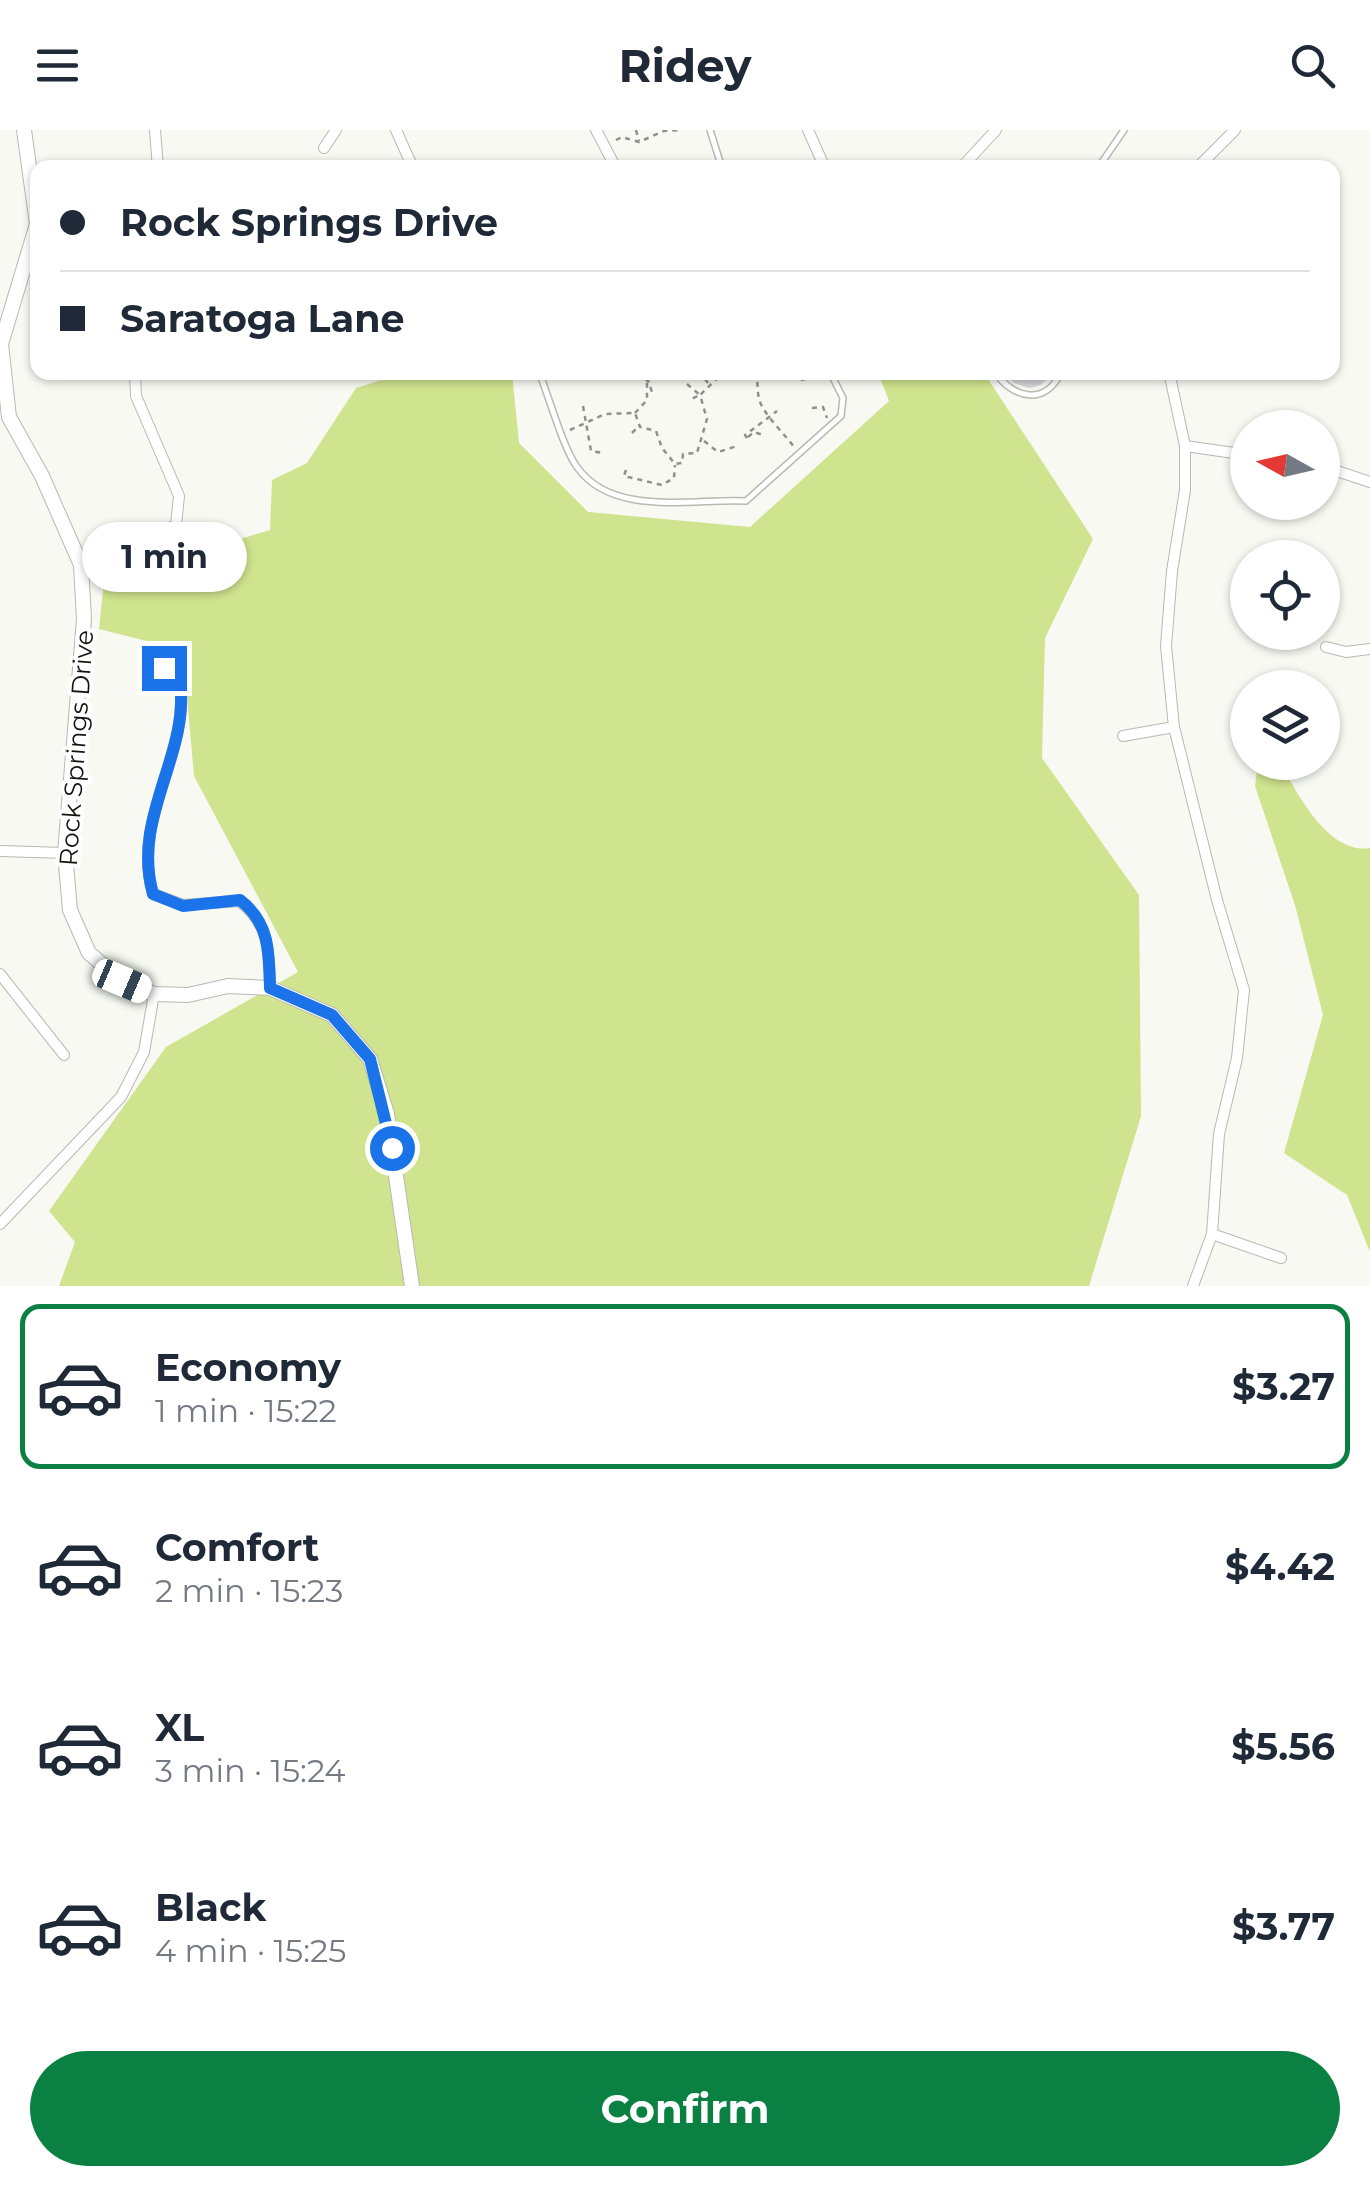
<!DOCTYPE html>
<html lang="en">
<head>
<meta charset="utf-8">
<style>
  :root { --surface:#fff; --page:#f2f2f3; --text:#1f2937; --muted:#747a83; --line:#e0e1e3; --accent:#0b8043 }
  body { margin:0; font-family:Montserrat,sans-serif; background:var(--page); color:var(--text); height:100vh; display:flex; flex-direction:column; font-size:38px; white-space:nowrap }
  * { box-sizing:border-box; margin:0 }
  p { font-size:32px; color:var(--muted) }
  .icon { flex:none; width:55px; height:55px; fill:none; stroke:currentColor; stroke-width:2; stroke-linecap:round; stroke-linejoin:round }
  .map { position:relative; height:1156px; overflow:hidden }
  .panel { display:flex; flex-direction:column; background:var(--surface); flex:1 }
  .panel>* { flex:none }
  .top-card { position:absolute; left:30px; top:30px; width:1310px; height:220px; border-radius:20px; box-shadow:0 2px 8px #0004; display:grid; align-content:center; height:220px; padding:0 30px; background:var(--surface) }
  .needle { width:65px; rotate:278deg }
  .controls { position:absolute; left:1230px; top:280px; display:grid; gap:20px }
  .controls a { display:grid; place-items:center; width:110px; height:110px; border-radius:50%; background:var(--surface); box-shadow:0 2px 8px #0004; font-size:50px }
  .end { position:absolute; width:45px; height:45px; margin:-22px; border:12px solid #1a73e8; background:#fff; box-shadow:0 0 0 5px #fff }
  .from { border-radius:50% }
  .bubble { position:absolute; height:70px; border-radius:35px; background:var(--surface); box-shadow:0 2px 8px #0004; font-size:32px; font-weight:700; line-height:70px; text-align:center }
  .car { position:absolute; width:30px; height:60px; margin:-30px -15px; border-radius:12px; box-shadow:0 0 8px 2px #0007; background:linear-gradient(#fff 24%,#345 0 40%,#fff 0 76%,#345 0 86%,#fff 0) }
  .top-card b { display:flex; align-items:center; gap:35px; height:95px; font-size:38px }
  .top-card b+b { border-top:2px solid var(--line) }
  .top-card i { width:25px; height:25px; background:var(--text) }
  ul { padding:18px 0 0; list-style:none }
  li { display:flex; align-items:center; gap:30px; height:165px; margin:0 20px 15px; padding:0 10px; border:5px solid transparent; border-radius:20px }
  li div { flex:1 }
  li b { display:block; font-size:38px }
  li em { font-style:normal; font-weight:700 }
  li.on { border-color:var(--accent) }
  li>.icon { width:90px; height:90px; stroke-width:1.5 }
  .action { display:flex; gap:20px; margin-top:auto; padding:20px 30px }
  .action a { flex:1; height:115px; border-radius:60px; background:var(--accent); color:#fff; font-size:40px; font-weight:700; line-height:115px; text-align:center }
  header { display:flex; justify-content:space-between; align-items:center; height:130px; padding:0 30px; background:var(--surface); font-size:45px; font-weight:700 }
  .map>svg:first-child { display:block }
  .green { fill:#d0e38e }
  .building { fill:#d7d3d9 }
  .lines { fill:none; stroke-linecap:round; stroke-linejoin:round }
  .lane-casing { stroke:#b8b9b3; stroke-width:8 }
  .street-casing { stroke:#b8b9b3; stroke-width:12 }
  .secondary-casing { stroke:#b8b9b3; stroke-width:16 }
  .path { stroke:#8f918c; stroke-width:2.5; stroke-dasharray:5 5; stroke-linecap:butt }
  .lane { stroke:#fff; stroke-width:5 }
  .street { stroke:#fff; stroke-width:10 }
  .secondary { stroke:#fff; stroke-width:14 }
  .route { stroke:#1a73e8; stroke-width:12 }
  .labels { text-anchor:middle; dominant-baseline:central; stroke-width:8; stroke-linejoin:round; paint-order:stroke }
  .street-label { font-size:25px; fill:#131412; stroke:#fff }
</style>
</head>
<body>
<header><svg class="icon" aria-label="menu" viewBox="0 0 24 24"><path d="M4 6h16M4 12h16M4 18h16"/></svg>Ridey<svg class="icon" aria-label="search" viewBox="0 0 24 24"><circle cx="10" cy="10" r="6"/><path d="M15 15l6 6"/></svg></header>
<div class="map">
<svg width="1370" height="1156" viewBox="0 0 1370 1156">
  <rect width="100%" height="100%" fill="#f7f9f2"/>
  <path class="green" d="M403,243H512L519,313L588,382L750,397L889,271L878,243H984L1093,409L1045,508L1042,628L1139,765L1141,986L1089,1156H59L75,1112L49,1081L166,917L298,842L194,646L183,520L99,499L104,450L270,400L272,350L307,333L356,258Z
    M1258,633H1281C1296,663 1329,725 1370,718V1122L1347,1065L1284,1023L1323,885L1295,775L1255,656Z"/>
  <path class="building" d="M1003,242H1053L1041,255L1029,258L1014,253Z"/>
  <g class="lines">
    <g class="lane-casing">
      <path id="lane" d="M710,0L722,38
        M1098,38L1124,0
        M539,242C549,267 563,318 577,337C613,388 695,368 746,371L841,286L843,268L830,242
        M995,242C1013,269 1046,276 1061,242"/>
    </g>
    <g class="street-casing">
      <path id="street" d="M155,0L158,38
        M396,0L413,38
        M596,0L616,38
        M808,0L825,38
        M324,18L336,0
        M961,38L996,0
        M1197,38L1235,0
        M1169,242L1185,316V360L1172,441L1166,516L1174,597L1217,770L1244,860L1237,928L1219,1004L1212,1104L1193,1156
        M1185,316L1248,325
        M1322,336L1370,352
        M81,435L176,395L179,366L136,266L135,242
        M1326,517L1346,522L1370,519
        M165,538L180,552C190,626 131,687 153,764L183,775L239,771C270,793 269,823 270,858
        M1123,606L1174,597
        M0,721L65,723
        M0,844L64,925
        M0,1094L121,967L144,922L154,864
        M1212,1104L1281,1128"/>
    </g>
    <g class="secondary-casing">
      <path id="secondary" d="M24,0L37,94L1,214L9,287L42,346L81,435L84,489L65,723L70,780L89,823L122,851L154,864L188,865L228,856L270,858L332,885L370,929L387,984L412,1156"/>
    </g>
    <path class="path" d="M636,0L639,11
      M616,10L622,7L639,12L664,1L682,0
      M638,242L649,252L653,266
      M699,242L708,253
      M756,242C758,251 757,260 759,269C763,284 784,303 794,317
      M552,249L563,242
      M801,250L820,245
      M687,254L700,265L689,270
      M583,276L591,321L603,323
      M812,278L823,277L827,288
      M635,283L647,270V248L659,242
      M570,300L605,284L635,283L640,297L656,301L662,318L675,334L682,333L683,324L697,323L707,289L700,265L724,242
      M632,303L638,297
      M748,307L754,302L763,305
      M747,308L745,305L777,281
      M704,311L718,322L737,316
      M626,340L624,346L662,355L674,348L675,335"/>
    <use href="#lane" class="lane"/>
    <use href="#street" class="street"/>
    <use href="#secondary" class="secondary"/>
  </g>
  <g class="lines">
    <path class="route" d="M164,538L180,552C190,625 131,687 153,764L183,776L240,770C270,793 269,823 270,858L332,885L370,929L392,1018"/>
  </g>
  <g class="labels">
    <g class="street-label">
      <text transform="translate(76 618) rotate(-86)">Rock Springs Drive</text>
    </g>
  </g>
</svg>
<div class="controls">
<a><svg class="needle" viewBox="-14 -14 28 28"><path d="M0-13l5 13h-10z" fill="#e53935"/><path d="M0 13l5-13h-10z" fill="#747a83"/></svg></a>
<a><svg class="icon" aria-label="locate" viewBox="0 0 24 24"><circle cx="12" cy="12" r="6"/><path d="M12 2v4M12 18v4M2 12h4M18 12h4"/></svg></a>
<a><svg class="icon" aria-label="layers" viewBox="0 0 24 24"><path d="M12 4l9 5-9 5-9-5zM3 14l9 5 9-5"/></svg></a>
</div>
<i class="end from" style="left:392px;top:1018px"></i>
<i class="end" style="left:164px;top:538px"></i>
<div class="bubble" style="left:82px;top:392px;width:165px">1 min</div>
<i class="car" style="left:122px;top:851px;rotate:113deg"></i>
<div class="top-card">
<b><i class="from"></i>Rock Springs Drive</b>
<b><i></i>Saratoga Lane</b>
</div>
</div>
<section class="panel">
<ul>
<li class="on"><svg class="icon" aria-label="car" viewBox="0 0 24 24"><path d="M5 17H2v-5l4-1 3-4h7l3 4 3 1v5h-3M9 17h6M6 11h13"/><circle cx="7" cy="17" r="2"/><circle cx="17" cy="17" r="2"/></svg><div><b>Economy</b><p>1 min · 15:22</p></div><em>$3.27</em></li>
<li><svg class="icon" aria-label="car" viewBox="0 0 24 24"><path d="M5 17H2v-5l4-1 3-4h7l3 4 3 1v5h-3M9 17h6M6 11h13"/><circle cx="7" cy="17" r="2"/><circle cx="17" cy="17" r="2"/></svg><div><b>Comfort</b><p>2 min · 15:23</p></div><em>$4.42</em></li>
<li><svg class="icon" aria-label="car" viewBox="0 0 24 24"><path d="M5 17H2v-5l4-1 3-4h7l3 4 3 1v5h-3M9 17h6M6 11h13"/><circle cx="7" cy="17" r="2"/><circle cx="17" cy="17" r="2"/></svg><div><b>XL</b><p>3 min · 15:24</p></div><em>$5.56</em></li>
<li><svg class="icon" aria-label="car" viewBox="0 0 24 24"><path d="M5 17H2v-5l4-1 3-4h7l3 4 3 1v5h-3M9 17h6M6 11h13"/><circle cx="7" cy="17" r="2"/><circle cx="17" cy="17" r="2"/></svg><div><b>Black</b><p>4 min · 15:25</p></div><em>$3.77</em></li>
</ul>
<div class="action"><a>Confirm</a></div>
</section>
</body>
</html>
